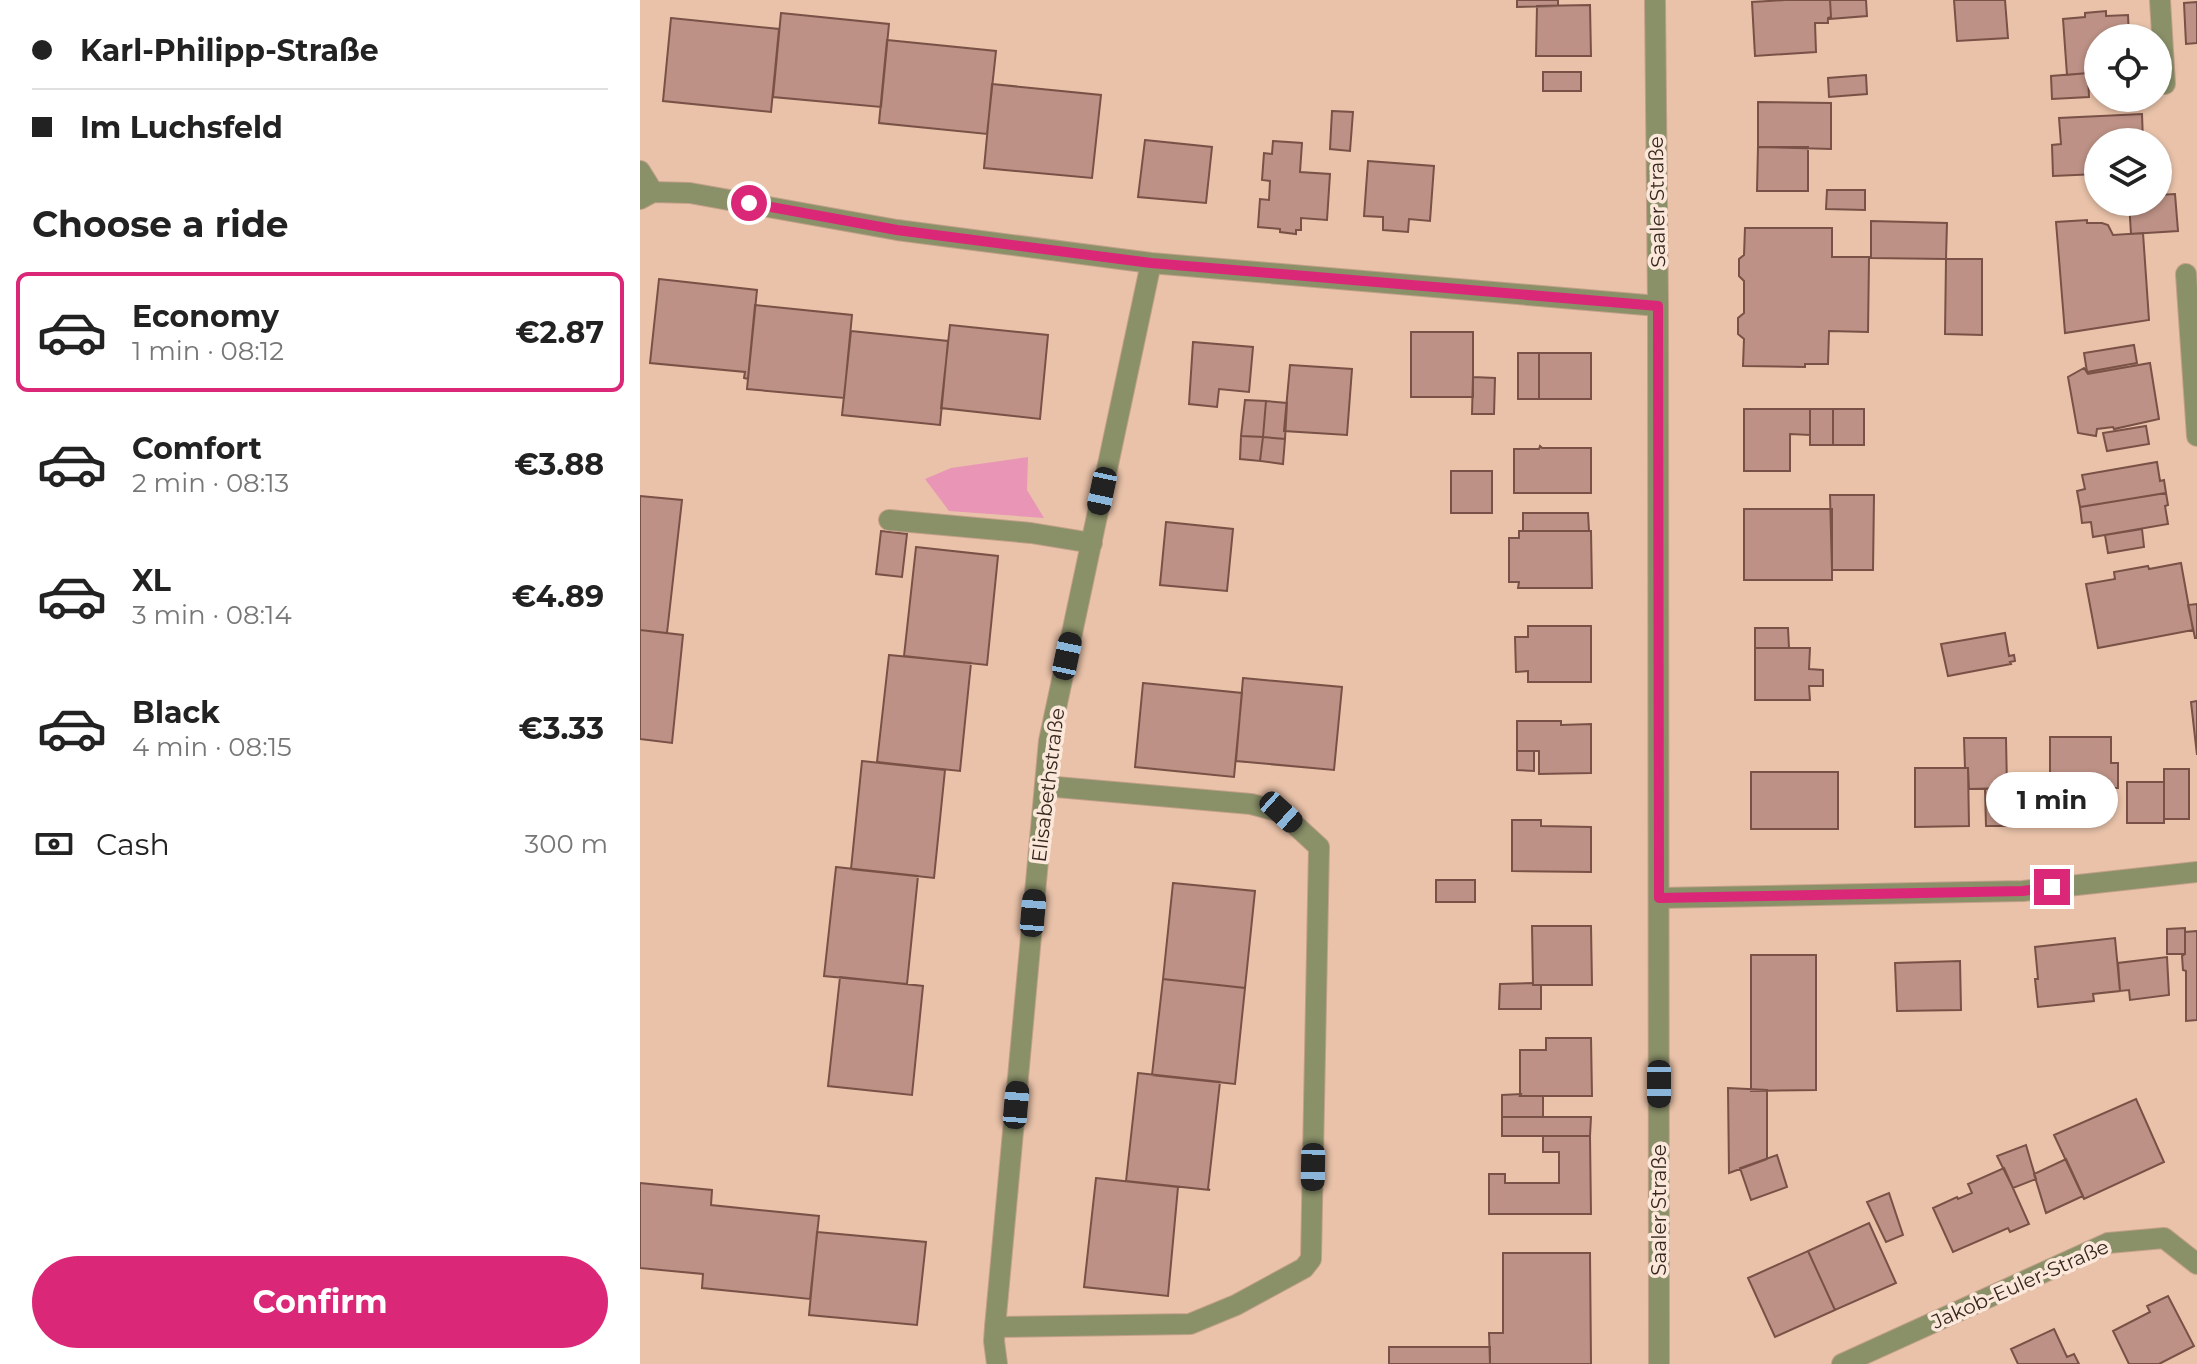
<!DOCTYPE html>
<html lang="en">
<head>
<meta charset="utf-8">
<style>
  :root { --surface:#fff; --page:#f2f2f2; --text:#222; --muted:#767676; --line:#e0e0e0; --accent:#db2777 }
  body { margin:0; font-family:Montserrat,sans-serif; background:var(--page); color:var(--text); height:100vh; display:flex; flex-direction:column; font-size:30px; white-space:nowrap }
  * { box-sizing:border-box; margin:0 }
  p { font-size:26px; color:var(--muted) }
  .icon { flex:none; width:44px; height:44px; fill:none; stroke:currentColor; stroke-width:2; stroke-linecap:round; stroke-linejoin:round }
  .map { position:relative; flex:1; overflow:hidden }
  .drawer { display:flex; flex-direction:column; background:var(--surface); width:640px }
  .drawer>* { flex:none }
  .banner { display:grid; align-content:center; height:176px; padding:0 32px; background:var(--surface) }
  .tools { position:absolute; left:1444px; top:24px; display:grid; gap:16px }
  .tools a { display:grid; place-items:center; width:88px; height:88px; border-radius:50%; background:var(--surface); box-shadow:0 2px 6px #0004; font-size:40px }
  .end { position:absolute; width:36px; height:36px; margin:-18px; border:10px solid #db2777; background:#fff; box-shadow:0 0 0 4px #fff }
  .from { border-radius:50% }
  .bubble { position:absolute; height:56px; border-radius:28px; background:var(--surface); box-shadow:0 2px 6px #0004; font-size:26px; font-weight:700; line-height:56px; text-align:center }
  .car { position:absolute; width:24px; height:48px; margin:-24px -12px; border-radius:10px; box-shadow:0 0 6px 2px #0007; background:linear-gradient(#222 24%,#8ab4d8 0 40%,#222 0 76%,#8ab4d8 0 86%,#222 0) }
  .banner b { display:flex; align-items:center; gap:28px; height:76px; font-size:30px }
  .banner b+b { border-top:2px solid var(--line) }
  .banner i { width:20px; height:20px; background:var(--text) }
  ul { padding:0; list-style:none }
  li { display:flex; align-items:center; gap:24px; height:120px; margin:0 16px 12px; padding:0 16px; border:4px solid transparent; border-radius:12px }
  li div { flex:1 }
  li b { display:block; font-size:30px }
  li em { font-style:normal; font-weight:700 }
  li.selected { border-color:var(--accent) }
  li>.icon { width:72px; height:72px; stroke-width:1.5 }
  h2 { padding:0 32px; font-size:36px; line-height:96px }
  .pay { display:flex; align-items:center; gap:20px; height:88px; padding:0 32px; font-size:30px }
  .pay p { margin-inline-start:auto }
  .button { display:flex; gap:16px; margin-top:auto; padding:16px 32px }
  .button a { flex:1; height:92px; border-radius:48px; background:var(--accent); color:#fff; font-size:32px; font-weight:700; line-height:92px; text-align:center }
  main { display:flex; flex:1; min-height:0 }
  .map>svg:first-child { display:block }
  .green { fill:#e995b6 }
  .building { fill:#bd9185; stroke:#795146; stroke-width:2 }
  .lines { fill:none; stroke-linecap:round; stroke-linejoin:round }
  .service-casing { stroke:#c2a08a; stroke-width:22 }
  .minor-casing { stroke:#c2a08a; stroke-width:22 }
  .tertiary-casing { stroke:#c2a08a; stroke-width:22 }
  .service { stroke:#8a9068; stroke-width:20 }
  .minor { stroke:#8a9068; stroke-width:20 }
  .tertiary { stroke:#8a9068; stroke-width:20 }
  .route { stroke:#db2777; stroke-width:10 }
  .labels { text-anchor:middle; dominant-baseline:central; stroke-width:7; stroke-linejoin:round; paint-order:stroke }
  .street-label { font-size:20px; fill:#36281e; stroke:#fce8db }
</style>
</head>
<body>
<main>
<section class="drawer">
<div class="banner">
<b><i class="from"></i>Karl-Philipp-Straße</b>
<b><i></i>Im Luchsfeld</b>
</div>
<h2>Choose a ride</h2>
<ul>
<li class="selected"><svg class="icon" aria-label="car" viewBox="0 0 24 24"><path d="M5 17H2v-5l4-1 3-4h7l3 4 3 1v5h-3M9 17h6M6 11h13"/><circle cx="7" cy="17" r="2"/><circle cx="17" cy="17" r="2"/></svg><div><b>Economy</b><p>1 min · 08:12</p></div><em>€2.87</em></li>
<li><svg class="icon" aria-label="car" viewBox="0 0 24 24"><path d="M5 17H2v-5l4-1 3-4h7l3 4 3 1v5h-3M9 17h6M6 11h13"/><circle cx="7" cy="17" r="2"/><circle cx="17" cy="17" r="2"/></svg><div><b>Comfort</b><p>2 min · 08:13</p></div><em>€3.88</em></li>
<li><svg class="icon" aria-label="car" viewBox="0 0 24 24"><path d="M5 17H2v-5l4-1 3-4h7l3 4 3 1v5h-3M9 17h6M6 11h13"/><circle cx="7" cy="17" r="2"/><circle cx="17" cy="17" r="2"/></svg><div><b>XL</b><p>3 min · 08:14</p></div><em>€4.89</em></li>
<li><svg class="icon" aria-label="car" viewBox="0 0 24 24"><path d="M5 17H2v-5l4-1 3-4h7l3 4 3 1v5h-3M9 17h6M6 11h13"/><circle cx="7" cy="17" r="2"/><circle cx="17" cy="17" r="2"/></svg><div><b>Black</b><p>4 min · 08:15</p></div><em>€3.33</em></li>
</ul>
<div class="pay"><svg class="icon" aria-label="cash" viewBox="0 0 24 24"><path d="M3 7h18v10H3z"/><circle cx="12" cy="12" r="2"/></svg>Cash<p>300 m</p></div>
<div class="button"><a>Confirm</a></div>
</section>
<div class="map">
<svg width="1557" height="1364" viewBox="0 0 1557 1364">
  <rect width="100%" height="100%" fill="#e9c2a9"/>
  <path class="green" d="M388,457L387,490L404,518L309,511L285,479L311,468Z"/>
  <path class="building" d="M877,0H918V6L877,7Z
    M1145,0H1190L1191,17L1188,18V23H1175L1176,52L1115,56L1112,2Z
    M1190,0H1226L1227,16L1189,19L1191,17Z
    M1314,0H1365L1368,38L1317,41Z
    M1557,2V43L1546,44L1544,3Z
    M950,5L951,56H896L897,6Z
    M1466,11V16L1488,15L1489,38H1458V78H1449L1448,73L1427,75L1423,19L1445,17V13Z
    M141,13L249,24L241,107L133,97Z
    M31,18L139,29L131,112L23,101Z
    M247,40L356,51L347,134L239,123Z
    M903,72H941V91H903Z
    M1448,73L1449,97L1412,99L1411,76Z
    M1226,75L1227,94L1189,97L1188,78Z
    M352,84L461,95L452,178L344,168Z
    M1118,102L1191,103V149L1118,147Z
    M692,111L713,112L710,151L690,149Z
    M1502,114L1503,142H1458V174L1413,176L1412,145L1421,144L1419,118Z
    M505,140L572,147L566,203L498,197Z
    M633,141L662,143L660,172L690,174L687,220L661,218V230H656V234L640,232V229L618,227L620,199L629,200L630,181L622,180L624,153L632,154Z
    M1118,147H1168V191H1117Z
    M728,161L794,166L790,221L769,219L768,232L743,230V217L724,216Z
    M1187,190H1225V210L1186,209Z
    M1535,194L1538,231L1491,234L1489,202H1518V195Z
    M1447,220V223H1462L1468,225L1473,235L1503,233L1509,320L1425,333L1416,222Z
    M1231,221L1307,223L1306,259L1231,258Z
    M1105,228H1192V257H1229L1228,332L1189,331L1188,364H1165V367L1103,366L1104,339L1098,334V318L1104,313V281L1099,276V259L1104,255Z
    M1306,259H1342V335L1305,334Z
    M19,279L117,290L108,379L104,378L105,372L10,363Z
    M115,305L212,315L204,398L107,389Z
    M310,325L408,335L400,419L301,408Z
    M211,331L308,341L300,425L202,415Z
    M771,332H833V397H771Z
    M553,342L613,347L609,392L579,389L577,407L549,404Z
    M1494,345L1497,363L1447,372L1444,353Z
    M878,353H899V399H878Z
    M899,353H951V399H899Z
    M1510,363L1519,419L1474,429L1473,427L1457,429L1456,436L1438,433L1428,377L1444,368L1448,374Z
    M650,365L712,369L707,435L644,431Z
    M833,377L855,378L854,414H832Z
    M605,400L626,401L623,437L601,436Z
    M626,401L647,403L645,439L623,437Z
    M1104,409H1170V435L1150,434V471H1104Z
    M1170,409H1193V445H1170Z
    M1193,409H1224V445H1193Z
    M1506,426L1509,444L1467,451L1463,433Z
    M601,436L623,437L620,461L600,459Z
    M623,437L645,439L643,464L620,461Z
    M900,446L902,448H951V493H874V449H899Z
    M1517,462L1520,481L1524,480L1526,493L1440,507L1437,491L1445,489L1442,475Z
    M811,471H852V513H811Z
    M1526,493L1528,505L1525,506L1528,524L1453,537L1451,522L1442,523L1440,507Z
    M1190,495H1234L1233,570H1192Z
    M0,496L42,500L27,633L0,630Z
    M1104,509H1192V580H1104Z
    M883,513H948L949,531H883Z
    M526,522L593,529L587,591L520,585Z
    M1502,529L1504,547L1468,553L1465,535Z
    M241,531L267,534L262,577L236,574Z
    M879,531H951L952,588H878L879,582H869V538H879Z
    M276,547L358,556L347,665L264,656Z
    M1541,563L1553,630L1458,648L1446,584L1475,579L1474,572L1508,566L1509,569Z
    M1557,604V638H1555L1548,605Z
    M888,626H951V682H888V671L876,672L875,637H888Z
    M1115,628H1148L1149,648H1115Z
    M0,630L43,635L32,743L0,739Z
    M1365,633L1369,656L1374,655L1375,661L1370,662L1371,664L1308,676L1301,644Z
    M1115,648H1170L1169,669L1183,670V686H1169L1170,700H1115Z
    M249,655L331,663L320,771L237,762Z
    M603,678L702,687L694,770L596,761Z
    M503,683L602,693L594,777L495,767Z
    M1557,701V755L1551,702Z
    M877,721H921V725L951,724V773L899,774V751H877Z
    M1410,737H1471V763H1478V788H1469L1470,814H1410Z
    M1324,738H1366L1367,788L1329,789L1328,768H1325Z
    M877,751H894V771L877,770Z
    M222,761L305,770L294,878L211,869Z
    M1275,768H1328L1329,826L1275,827Z
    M1524,769H1549V819H1524Z
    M1111,772H1198V829H1111Z
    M1487,782H1524V823H1487Z
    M1385,788V826H1368L1367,789Z
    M1345,789L1367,788L1368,826H1346Z
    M872,820H901V826L951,827V872L872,871Z
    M196,867L278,876L267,984L184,976Z
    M796,880H835V902H796Z
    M533,883L615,891L605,988L523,979Z
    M892,926H951L952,985H893Z
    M1545,928V954H1527V929Z
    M1557,931V1020L1546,1021V971L1543,970L1542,956L1545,954V932Z
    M1475,938L1480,991L1453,994L1454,1001L1398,1007L1395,979H1398L1395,947Z
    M1111,955H1176V1090L1111,1091Z
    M1527,957L1529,995L1490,1000L1489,990L1480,991L1478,963Z
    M1320,961L1321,1010L1257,1011L1255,963Z
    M200,977L283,986L272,1095L188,1086Z
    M523,979L605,988L595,1084L512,1075Z
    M893,983V985H901V1009H859L860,984Z
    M906,1038H951L952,1096H880V1050H906Z
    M498,1073L580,1082L568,1189L570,1190L486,1181Z
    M1088,1088L1127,1090V1159L1089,1173Z
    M881,1094L880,1096H903V1117H862V1095Z
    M1496,1099L1524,1162L1444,1199L1414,1135Z
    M862,1117H951L950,1136H862Z
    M903,1136H950L951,1214H849V1174H865V1183H919V1152H903Z
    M1386,1145L1396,1179L1373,1188L1357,1156Z
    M1137,1155L1147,1187L1111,1200L1100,1168Z
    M1426,1159L1443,1196L1406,1213L1394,1174Z
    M1364,1168L1389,1224L1370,1232L1368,1228L1313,1252L1293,1208L1317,1197L1318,1199L1332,1193L1328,1184Z
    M456,1178L538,1187L528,1296L444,1287Z
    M0,1183L72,1190L71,1205L179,1216L170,1299L62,1288L63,1274L0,1268Z
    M1249,1193L1263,1235L1246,1242L1227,1202Z
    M1229,1223L1256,1283L1195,1310L1168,1251Z
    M177,1232L286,1242L277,1325L169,1315Z
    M1168,1251L1195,1310L1135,1337L1108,1278Z
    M863,1253H950L951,1364H850L849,1333H863Z
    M1528,1296L1554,1346L1519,1364H1489L1473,1331L1510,1312L1507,1306Z
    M1414,1329L1427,1357L1434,1354L1439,1364H1378L1371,1349Z
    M749,1347H850V1364H749Z"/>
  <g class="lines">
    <g class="service-casing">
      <path id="service" d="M0,171L13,192
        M249,520L391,533L452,543
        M355,1327L550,1324L596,1305L664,1268L671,1259L679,847L641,812L611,804L405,786"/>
    </g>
    <g class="minor-casing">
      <path id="minor" d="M1520,0L1525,84
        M0,199L13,192L50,193L257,230L511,263L1018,306
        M1546,274L1557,436
        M1019,898L1383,891L1557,872
        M357,1364L354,1341L355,1327L409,741L511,263
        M1202,1364L1468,1243L1524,1238L1557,1264"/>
    </g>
    <g class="tertiary-casing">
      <path id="tertiary" d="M1015,0L1018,306L1019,1364"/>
    </g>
    <use href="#service" class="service"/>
    <use href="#minor" class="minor"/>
    <use href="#tertiary" class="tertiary"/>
  </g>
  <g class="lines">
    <path class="route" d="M109,203L257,230L511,263L1018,306L1019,898L1383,891L1412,887"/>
  </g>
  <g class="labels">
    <g class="street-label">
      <text transform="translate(1017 202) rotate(-91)">Saaler Straße</text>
      <text transform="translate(408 785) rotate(-83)">Elisabethstraße</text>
      <text transform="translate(1019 1210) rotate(-90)">Saaler Straße</text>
      <text transform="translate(1380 1284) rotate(-24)">Jakob-Euler-Straße</text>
    </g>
  </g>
</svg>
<div class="tools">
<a><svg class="icon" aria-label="locate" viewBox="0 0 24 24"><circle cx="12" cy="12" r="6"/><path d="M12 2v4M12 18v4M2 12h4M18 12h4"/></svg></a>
<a><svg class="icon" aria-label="layers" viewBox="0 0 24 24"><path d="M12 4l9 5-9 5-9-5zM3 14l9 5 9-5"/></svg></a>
</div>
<i class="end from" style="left:109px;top:203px"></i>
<i class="end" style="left:1412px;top:887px"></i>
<div class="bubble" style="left:1346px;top:772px;width:132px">1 min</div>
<i class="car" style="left:462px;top:491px;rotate:192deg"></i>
<i class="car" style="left:427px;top:656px;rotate:12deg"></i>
<i class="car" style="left:641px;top:812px;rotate:132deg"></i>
<i class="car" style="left:393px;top:913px;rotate:5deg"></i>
<i class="car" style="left:1019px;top:1084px;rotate:180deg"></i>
<i class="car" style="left:376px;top:1105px;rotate:5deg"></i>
<i class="car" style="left:673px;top:1167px;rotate:181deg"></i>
</div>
</main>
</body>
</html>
